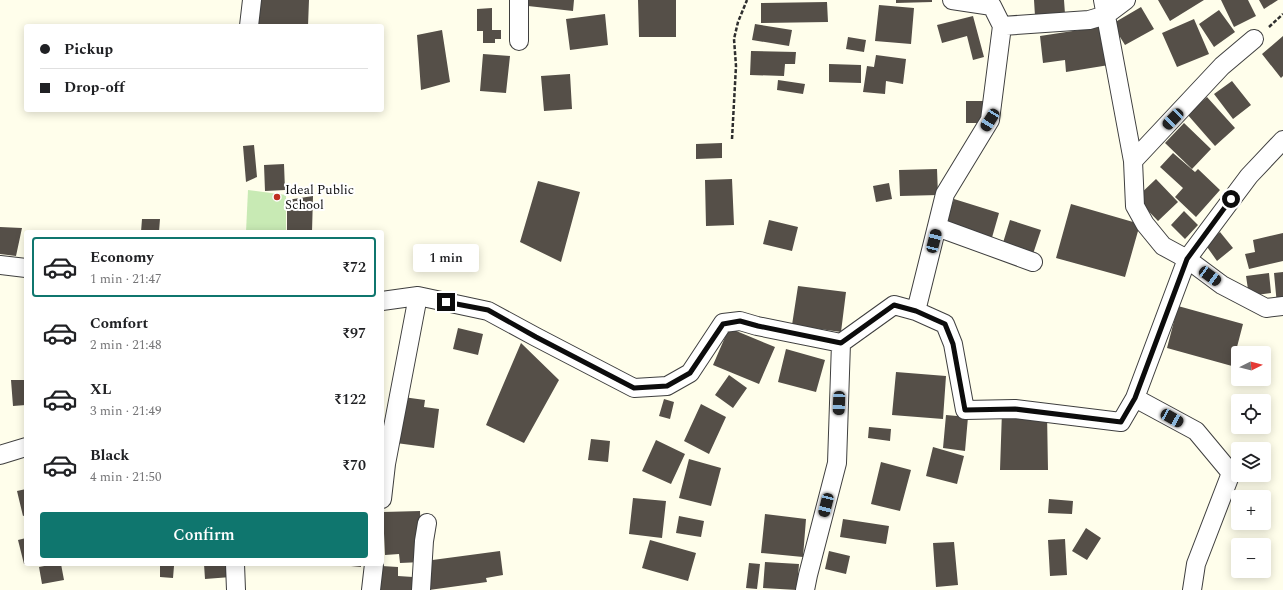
<!DOCTYPE html>
<html lang="en">
<head>
<meta charset="utf-8">
<style>
  :root { --surface:#fff; --page:#f6f6f6; --text:#202124; --muted:#757577; --line:#e0e0e0; --accent:#0f766e }
  body { margin:0; font-family:Spectral,serif; background:var(--page); color:var(--text); height:100vh; display:flex; flex-direction:column; font-size:15px; white-space:nowrap }
  * { box-sizing:border-box; margin:0 }
  p { font-size:13px; color:var(--muted) }
  .icon { flex:none; width:22px; height:22px; fill:none; stroke:currentColor; stroke-width:2; stroke-linecap:round; stroke-linejoin:round }
  .map { position:relative; flex:1; overflow:hidden }
  .panel { position:absolute; left:24px; top:230px; width:360px; height:336px; display:flex; flex-direction:column; background:var(--surface); border-radius:4px; box-shadow:0 2px 10px #0003 }
  .panel>* { flex:none }
  .top-card { position:absolute; left:24px; top:24px; width:360px; height:88px; border-radius:4px; box-shadow:0 2px 10px #0003; display:grid; align-content:center; height:88px; padding:0 16px; background:var(--surface) }
  .needle { width:26px; rotate:84deg }
  .buttons { position:absolute; left:1231px; top:346px; display:grid; gap:8px }
  .buttons a { display:grid; place-items:center; width:40px; height:40px; border-radius:4px; background:var(--surface); box-shadow:0 2px 10px #0003; font-size:20px }
  .end { position:absolute; width:18px; height:18px; margin:-9px; border:5px solid #0c0c0c; background:#fff; box-shadow:0 0 0 2px #fff }
  .from { border-radius:50% }
  .bubble { position:absolute; height:28px; border-radius:4px; background:var(--surface); box-shadow:0 2px 10px #0003; font-size:13px; font-weight:600; line-height:28px; text-align:center }
  .car { position:absolute; width:12px; height:24px; margin:-12px -6px; border-radius:5px; box-shadow:0 0 3px 1px #0007; background:linear-gradient(#222 24%,#8ab4d8 0 40%,#222 0 76%,#8ab4d8 0 86%,#222 0) }
  .top-card b { display:flex; align-items:center; gap:14px; height:38px; font-size:15px }
  .top-card b+b { border-top:1px solid var(--line) }
  .top-card i { width:10px; height:10px; background:var(--text) }
  ul { padding:7px 0 0; list-style:none }
  li { display:flex; align-items:center; gap:12px; height:60px; margin:0 8px 6px; padding:0 8px; border:2px solid transparent; border-radius:4px }
  li div { flex:1 }
  li b { display:block; font-size:15px }
  li em { font-style:normal; font-weight:600 }
  li.current { border-color:var(--accent) }
  li>.icon { width:36px; height:36px; stroke-width:1.5 }
  .primary-button { display:flex; gap:8px; margin-top:auto; padding:8px 16px }
  .primary-button a { flex:1; height:46px; border-radius:4px; background:var(--accent); color:#fff; font-size:16px; font-weight:600; line-height:46px; text-align:center }
  .map>svg:first-child { display:block }
  .green { fill:#c8eab4 }
  .building { fill:#554f48 }
  .lines { fill:none; stroke-linecap:round; stroke-linejoin:round }
  .minor-casing { stroke:#3f3f3f; stroke-width:20 }
  .path { stroke:#2e2e2e; stroke-width:2.5; stroke-dasharray:4 2; stroke-linecap:butt }
  .minor { stroke:#fff; stroke-width:18 }
  .route { stroke:#0c0c0c; stroke-width:5 }
  .poi-dot { fill:#c02f20; stroke:#fff; stroke-width:1.5 }
  .labels { text-anchor:middle; dominant-baseline:central; stroke-width:4; stroke-linejoin:round; paint-order:stroke }
  .poi-label { font-size:13px; fill:#0c0c0c; stroke:#fff; text-anchor:start }
</style>
</head>
<body>
<div class="map">
<svg width="1283" height="590" viewBox="0 0 1283 590">
  <rect width="100%" height="100%" fill="#fffeeb"/>
  <path class="green" d="M248,190L286,195V232H246Z"/>
  <path class="building" d="M255,0H309L308,26H255Z
    M528,0H574L573,11L528,6Z
    M638,0H676V37H639Z
    M896,0H932V2L896,3Z
    M1034,0H1064L1065,14L1035,16Z
    M1158,0H1204L1170,21Z
    M1221,0H1248L1256,16L1234,27Z
    M1259,0H1278L1264,9Z
    M827,2L828,22L761,23V3Z
    M879,5L914,8L911,44L875,41Z
    M1141,7L1154,29L1125,45L1112,24Z
    M492,8V30H501V39H495V43H483V31H477V9Z
    M1219,10L1235,32L1214,47L1199,24Z
    M605,14L608,45L570,50L566,19Z
    M973,16L984,57L973,60L967,36L942,43L937,25Z
    M1194,19L1209,54L1177,67L1162,33Z
    M755,24L792,30L789,46L752,40Z
    M1099,27L1109,65L1066,72L1065,60L1043,63L1040,36Z
    M442,30L450,82L421,90L417,35Z
    M1283,36V76L1281,78L1262,54Z
    M848,37L866,40L864,52L846,49Z
    M751,51L796,52L795,64H785L784,76L750,75Z
    M483,54L510,56L506,93L480,91Z
    M876,55L906,59L903,84L886,81L885,94L863,92L867,66L874,67Z
    M829,64L861,65V83L829,82Z
    M570,74L572,109L544,111L541,76Z
    M778,80L805,84L803,94L777,90Z
    M1232,81L1251,105L1233,119L1214,94Z
    M1207,97L1235,128L1215,146L1187,114Z
    M966,101H983L982,123H966Z
    M1184,123L1211,149L1192,169L1165,143Z
    M722,143V158L696,159V144Z
    M254,145L257,177L246,182L243,146Z
    M1173,153L1195,172L1198,169L1220,190L1196,217L1175,197L1183,188L1160,167Z
    M284,164L285,190L265,191L264,165Z
    M937,169L938,195L900,196L899,170Z
    M732,179L734,225L706,226L705,180Z
    M1156,179L1178,202L1158,221L1136,198Z
    M538,181L580,192L561,262L520,242Z
    M889,183L892,199L876,202L873,186Z
    M313,196L312,232H287V200Z
    M954,199L999,213L991,241L945,226Z
    M1071,204L1140,224L1125,277L1056,258Z
    M1184,211L1198,225L1185,239L1171,225Z
    M142,219H160L159,232H141Z
    M769,220L798,227L792,251L763,244Z
    M1010,220L1041,230L1032,257L1002,246Z
    M0,227L22,228L16,256L0,254Z
    M1220,232L1233,248L1217,261L1205,244Z
    M1283,233V261L1249,269L1245,254L1255,252L1253,240Z
    M1283,272V305H1277L1274,273Z
    M1269,273L1271,293L1249,296L1246,276Z
    M798,286L846,292L841,332L792,325Z
    M1178,306L1243,324L1232,366L1167,348Z
    M458,328L483,334L478,355L453,349Z
    M729,328L775,347L759,384L713,365Z
    M521,343L559,380L524,443L486,425Z
    M786,349L825,360L816,392L778,382Z
    M896,372L946,376L943,419L892,415Z
    M729,375L747,388L733,408L715,395Z
    M11,380H26V405L13,406Z
    M403,397L425,400L424,407L439,409L434,448L396,443Z
    M664,399L674,402L670,419L659,416Z
    M701,404L726,417L709,454L684,441Z
    M1002,411L1047,413L1048,470H1000Z
    M946,415L968,417L965,451L943,448Z
    M869,427L891,429L890,441L868,438Z
    M591,439L610,441L608,462L588,460Z
    M656,440L685,454L671,484L642,471Z
    M933,447L964,456L957,484L926,476Z
    M689,459L721,468L711,506L679,498Z
    M881,462L911,470L900,511L871,504Z
    M26,489V515L23,516L17,491Z
    M633,498L666,501L662,538L629,534Z
    M1049,499L1073,501L1072,514L1048,513Z
    M420,511L422,562L400,563L399,554L385,555L383,512Z
    M765,514L806,519L803,557L761,553Z
    M679,516L704,521L701,537L676,533Z
    M843,519L889,526L886,544L840,537Z
    M1086,528L1101,538L1087,560L1072,551Z
    M26,538V564H24L18,540Z
    M1065,539L1067,575L1050,576L1048,540Z
    M650,540L696,553L688,581L642,568Z
    M954,542L958,585L936,587L933,543Z
    M500,551L503,575L486,578L487,582L429,590L425,561Z
    M829,551L850,556L846,574L825,569Z
    M765,562L799,564L797,590L763,588Z
    M749,563L760,564L757,589L746,588Z
    M55,564H61L64,580L42,584L39,567Z
    M204,564H230L231,577L205,579Z
    M341,564H361V567L341,565Z
    M160,565L174,566L173,578L160,577Z
    M382,566L398,567V576L413,577L412,590H380Z"/>
  <g class="lines">
    <g class="minor-casing">
      <path id="minor" d="M1103,0L1133,161L1135,206L1145,224L1163,246L1187,259L1135,398L1196,431L1231,473L1196,564L1192,590
        M249,26L252,0
        M1002,26L1089,20L1106,15L1126,0
        M519,41V0
        M1283,140L1249,176L1187,259L1222,285L1266,308L1283,306
        M1133,161L1222,66L1254,39
        M937,227L1033,262
        M0,265L26,268
        M382,301L418,296L488,311L536,337L634,388L667,386L690,373L723,323L740,321L757,326L841,343
        M916,311L945,324L953,344L965,410L1015,409L1121,422L1135,398
        M0,455L26,447
        M382,499L386,464L418,296
        M235,564L236,590
        M371,590L374,564
        M421,590L424,541L427,523
        M805,590L808,575L837,463L841,343L894,305L916,311L945,194L990,120L1002,26L992,6L952,0"/>
    </g>
    <path class="path" d="M1269,27L1283,14
      M732,139L736,66L734,39L738,22L747,0"/>
    <use href="#minor" class="minor"/>
  </g>
  <g class="lines">
    <path class="route" d="M446,302L488,310L536,337L634,388L667,386L690,373L723,324L740,321L758,326L841,343L894,305L916,311L945,324L953,344L965,410L1015,409L1121,422L1135,398L1187,259L1231,199"/>
  </g>
  <circle class="poi-dot" cx="277" cy="197" r="4"/>
  <g class="labels">
    <g class="poi-label">
      <text x="285" y="190">Ideal Public<tspan x="285" dy="15">School</tspan></text>
    </g>
  </g>
</svg>
<div class="buttons">
<a><svg class="needle" viewBox="-14 -14 28 28"><path d="M0-13l5 13h-10z" fill="#e53935"/><path d="M0 13l5-13h-10z" fill="#757577"/></svg></a>
<a><svg class="icon" aria-label="locate" viewBox="0 0 24 24"><circle cx="12" cy="12" r="6"/><path d="M12 2v4M12 18v4M2 12h4M18 12h4"/></svg></a>
<a><svg class="icon" aria-label="layers" viewBox="0 0 24 24"><path d="M12 4l9 5-9 5-9-5zM3 14l9 5 9-5"/></svg></a>
<a>+</a>
<a>−</a>
</div>
<i class="end from" style="left:1231px;top:199px"></i>
<i class="end" style="left:446px;top:302px"></i>
<div class="bubble" style="left:413px;top:244px;width:66px">1 min</div>
<i class="car" style="left:1173px;top:119px;rotate:224deg"></i>
<i class="car" style="left:990px;top:120px;rotate:212deg"></i>
<i class="car" style="left:934px;top:241px;rotate:14deg"></i>
<i class="car" style="left:1210px;top:276px;rotate:126deg"></i>
<i class="car" style="left:839px;top:403px;rotate:182deg"></i>
<i class="car" style="left:1172px;top:418px;rotate:119deg"></i>
<i class="car" style="left:826px;top:505px;rotate:194deg"></i>
<div class="top-card">
<b><i class="from"></i>Pickup</b>
<b><i></i>Drop-off</b>
</div>
<section class="panel">
<ul>
<li class="current"><svg class="icon" aria-label="car" viewBox="0 0 24 24"><path d="M5 17H2v-5l4-1 3-4h7l3 4 3 1v5h-3M9 17h6M6 11h13"/><circle cx="7" cy="17" r="2"/><circle cx="17" cy="17" r="2"/></svg><div><b>Economy</b><p>1 min · 21:47</p></div><em>₹72</em></li>
<li><svg class="icon" aria-label="car" viewBox="0 0 24 24"><path d="M5 17H2v-5l4-1 3-4h7l3 4 3 1v5h-3M9 17h6M6 11h13"/><circle cx="7" cy="17" r="2"/><circle cx="17" cy="17" r="2"/></svg><div><b>Comfort</b><p>2 min · 21:48</p></div><em>₹97</em></li>
<li><svg class="icon" aria-label="car" viewBox="0 0 24 24"><path d="M5 17H2v-5l4-1 3-4h7l3 4 3 1v5h-3M9 17h6M6 11h13"/><circle cx="7" cy="17" r="2"/><circle cx="17" cy="17" r="2"/></svg><div><b>XL</b><p>3 min · 21:49</p></div><em>₹122</em></li>
<li><svg class="icon" aria-label="car" viewBox="0 0 24 24"><path d="M5 17H2v-5l4-1 3-4h7l3 4 3 1v5h-3M9 17h6M6 11h13"/><circle cx="7" cy="17" r="2"/><circle cx="17" cy="17" r="2"/></svg><div><b>Black</b><p>4 min · 21:50</p></div><em>₹70</em></li>
</ul>
<div class="primary-button"><a>Confirm</a></div>
</section>
</div>
</body>
</html>
